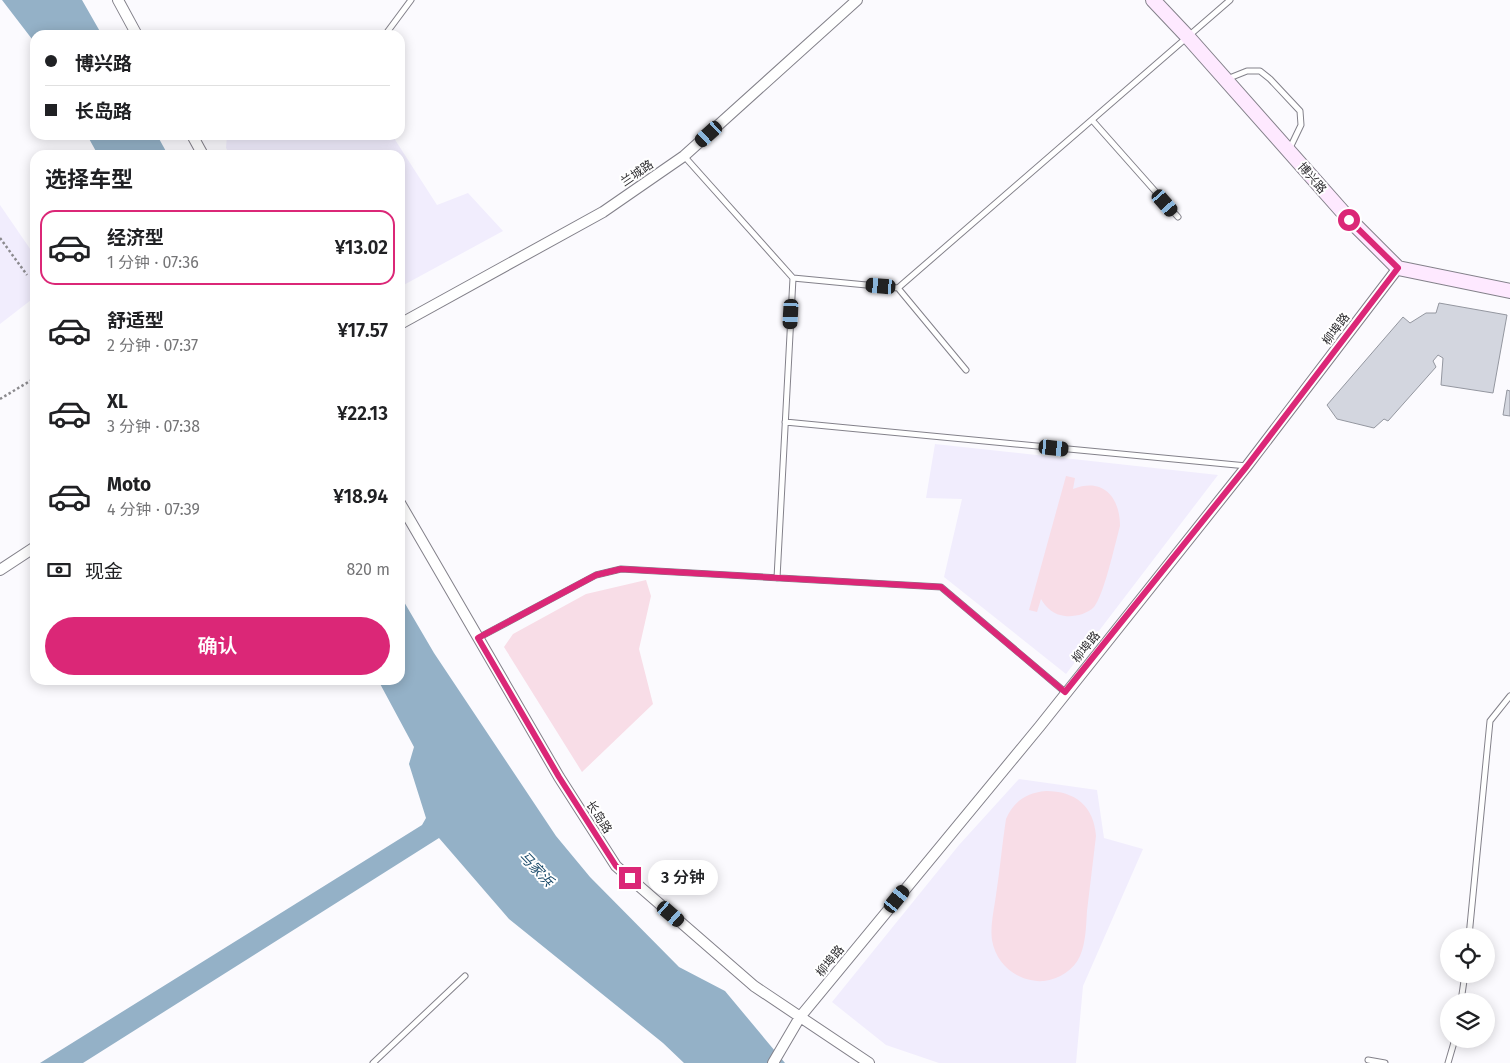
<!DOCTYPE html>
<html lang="zh">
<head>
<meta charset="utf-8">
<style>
  :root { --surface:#fff; --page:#f6f6f6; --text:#202124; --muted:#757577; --line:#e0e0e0; --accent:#db2777 }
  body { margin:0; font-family:"Fira Sans","Noto Sans SC",sans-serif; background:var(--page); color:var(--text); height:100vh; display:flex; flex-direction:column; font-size:19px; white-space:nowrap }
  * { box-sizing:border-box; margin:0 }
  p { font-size:16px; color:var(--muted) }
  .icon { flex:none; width:28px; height:28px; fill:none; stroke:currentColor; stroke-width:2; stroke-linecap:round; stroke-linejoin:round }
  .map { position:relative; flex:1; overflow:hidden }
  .side { position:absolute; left:30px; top:150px; width:375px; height:535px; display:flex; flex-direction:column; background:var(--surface); border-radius:15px; box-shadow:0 2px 12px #0003 }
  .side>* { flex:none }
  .banner { position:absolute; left:30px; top:30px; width:375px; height:110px; border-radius:15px; box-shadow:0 2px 12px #0003; display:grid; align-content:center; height:110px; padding:0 15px; background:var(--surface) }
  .tools { position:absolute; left:1440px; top:928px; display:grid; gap:10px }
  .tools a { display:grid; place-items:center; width:55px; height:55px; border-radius:50%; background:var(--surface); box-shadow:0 2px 12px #0003; font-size:25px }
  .end { position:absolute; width:22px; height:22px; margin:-11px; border:6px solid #db2777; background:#fff; box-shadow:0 0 0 2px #fff }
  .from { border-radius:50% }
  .bubble { position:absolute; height:35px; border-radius:18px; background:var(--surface); box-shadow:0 2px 12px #0003; font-size:16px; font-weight:600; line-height:35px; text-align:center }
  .car { position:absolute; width:15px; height:30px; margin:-15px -8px; border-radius:6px; box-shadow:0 0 4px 1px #0007; background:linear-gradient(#222 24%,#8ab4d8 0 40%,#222 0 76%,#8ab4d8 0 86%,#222 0) }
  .banner b { display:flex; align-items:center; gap:18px; height:48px; font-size:19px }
  .banner b+b { border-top:1px solid var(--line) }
  .banner i { width:12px; height:12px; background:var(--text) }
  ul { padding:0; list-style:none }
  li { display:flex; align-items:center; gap:15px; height:75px; margin:0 10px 8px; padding:0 5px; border:2px solid transparent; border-radius:15px }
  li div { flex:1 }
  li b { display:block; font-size:19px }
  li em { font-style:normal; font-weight:600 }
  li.on { border-color:var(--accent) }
  li>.icon { width:45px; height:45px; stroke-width:1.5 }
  h2 { padding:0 15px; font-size:22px; line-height:60px }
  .pay { display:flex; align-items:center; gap:12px; height:55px; padding:0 15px; font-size:19px }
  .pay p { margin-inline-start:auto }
  .action { display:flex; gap:10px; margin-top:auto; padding:10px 15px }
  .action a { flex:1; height:58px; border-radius:30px; background:var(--accent); color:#fff; font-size:20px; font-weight:600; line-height:58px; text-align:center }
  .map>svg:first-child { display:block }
  .built { fill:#f1edfd }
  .green { fill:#f8dde7 }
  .water { fill:#94b1c7 }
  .building { fill:#d3d6df; stroke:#9497a0 }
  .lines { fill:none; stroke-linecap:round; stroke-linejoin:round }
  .lane-casing { stroke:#83818a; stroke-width:7 }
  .street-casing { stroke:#83818a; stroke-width:12 }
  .secondary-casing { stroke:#83818a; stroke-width:16 }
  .path { stroke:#8b8a8e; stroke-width:2.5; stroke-dasharray:2.5 2.5; stroke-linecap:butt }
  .lane { stroke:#fff; stroke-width:5 }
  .street { stroke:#fff; stroke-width:10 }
  .secondary { stroke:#fee9ff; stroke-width:14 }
  .route { stroke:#db2777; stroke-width:6 }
  .labels { text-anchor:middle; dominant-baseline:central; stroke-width:4; stroke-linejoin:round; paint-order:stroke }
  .street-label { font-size:12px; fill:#2d2c2f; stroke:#fff }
  .water-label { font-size:14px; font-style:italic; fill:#184969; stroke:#fff }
</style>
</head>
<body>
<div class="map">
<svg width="1510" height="1063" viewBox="0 0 1510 1063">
  <rect width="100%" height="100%" fill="#fbfafe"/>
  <path class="built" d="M227,135H392L437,205L468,193L503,231L400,287V155H230L226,148Z
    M0,205L35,256V297L0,324Z
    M935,444L1218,475L1066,674L944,577L962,499L926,498Z
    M1019,779L1097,790L1104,838L1143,849L1083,986L1076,1063H939L886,1045L832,1002L959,845Z"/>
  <path class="green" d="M1066,476L1075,478L1073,489C1103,477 1120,497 1120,526C1115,544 1104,595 1094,607C1087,614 1075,617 1065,616C1054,615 1046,608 1041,599L1037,612L1029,610Z
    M646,580L651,596L639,649L653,704L582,772L504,647L513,634L586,594Z
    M1046,791C1075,791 1094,806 1096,836C1093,861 1090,886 1087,911C1086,926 1086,942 1080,956C1074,970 1059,979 1044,981C1019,983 996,965 992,940C990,926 994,910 996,895C1000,870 1002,844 1006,819C1014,801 1026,793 1046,791Z"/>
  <path class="water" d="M2,0H82L102,35H35V43Z
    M87,135H157L168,155H98Z
    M400,595L434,653L556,836L590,877L679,967L725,991L785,1063H684L663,1043L509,919L439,838L83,1063H40L422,825L426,818L409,764L414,747L378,680H400Z"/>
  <path class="building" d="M1439,303L1507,315L1493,393L1441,385L1443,358L1438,355L1433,361L1436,367L1388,421L1384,419L1374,428L1337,419L1327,405L1403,317L1410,323L1426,313H1436Z
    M1507,390L1510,391V416L1503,415Z"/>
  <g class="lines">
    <g class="lane-casing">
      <path id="lane" d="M385,35L411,0
        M1227,79L1247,71H1260L1270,79L1300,111L1301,125L1289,150
        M1092,120L1178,217
        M684,156L793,278L777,578
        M793,278L898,288L1230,0
        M898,288L966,370
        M785,422L1247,466
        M478,638L596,575L621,569L941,587L1065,692
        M1469,936L1490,721L1510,696
        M1461,1001L1465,974
        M1368,1060L1385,1063
        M373,1063L465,976
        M1448,1063L1455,1039"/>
    </g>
    <g class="street-casing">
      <path id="street" d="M118,0L137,35
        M192,135L203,155
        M400,324L603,212L684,156L857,0
        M400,503L559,777L616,866L754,986L869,1063
        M0,570L35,547
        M773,1063L800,1017L1040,726L1247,466L1398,268"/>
    </g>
    <g class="secondary-casing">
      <path id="secondary" d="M1153,0L1187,36L1349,219L1398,268L1510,291"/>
    </g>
    <path class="path" d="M0,238L27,275
      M0,399L35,378"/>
    <use href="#lane" class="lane"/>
    <use href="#street" class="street"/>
    <use href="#secondary" class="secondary"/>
  </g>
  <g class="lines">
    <path class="route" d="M630,878L616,866L559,777L478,638L596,575L621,569L941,587L1065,692L1247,466L1398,268L1349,220"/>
  </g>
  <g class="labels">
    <g class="street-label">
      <text transform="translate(637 173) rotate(-34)">兰城路</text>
      <text transform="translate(1312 178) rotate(49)">博兴路</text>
      <text transform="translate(1336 329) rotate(-53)">柳埠路</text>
      <text transform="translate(1086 647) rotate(-51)">柳埠路</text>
      <text transform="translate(599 817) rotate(57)">长岛路</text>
      <text transform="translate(830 961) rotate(-51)">柳埠路</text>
    </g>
    <g class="water-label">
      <text transform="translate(536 869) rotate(46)">马家浜</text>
    </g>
  </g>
</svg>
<div class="tools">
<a><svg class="icon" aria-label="locate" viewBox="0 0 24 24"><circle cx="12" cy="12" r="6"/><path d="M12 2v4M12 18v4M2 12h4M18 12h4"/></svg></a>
<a><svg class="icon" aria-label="layers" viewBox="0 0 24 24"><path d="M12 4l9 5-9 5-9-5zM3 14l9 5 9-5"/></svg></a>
</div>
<i class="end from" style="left:1349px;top:220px"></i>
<i class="end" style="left:630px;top:878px"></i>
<div class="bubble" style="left:648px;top:860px;width:70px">3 分钟</div>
<i class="car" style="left:709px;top:134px;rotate:228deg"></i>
<i class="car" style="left:1165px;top:203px;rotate:139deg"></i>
<i class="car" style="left:881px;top:286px;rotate:275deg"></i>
<i class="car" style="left:791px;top:314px;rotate:183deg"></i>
<i class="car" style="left:1054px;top:448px;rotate:96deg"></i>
<i class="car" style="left:897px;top:899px;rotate:39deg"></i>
<i class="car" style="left:671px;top:914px;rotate:131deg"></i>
<div class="banner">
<b><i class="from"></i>博兴路</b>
<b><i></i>长岛路</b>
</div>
<section class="side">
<h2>选择车型</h2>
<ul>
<li class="on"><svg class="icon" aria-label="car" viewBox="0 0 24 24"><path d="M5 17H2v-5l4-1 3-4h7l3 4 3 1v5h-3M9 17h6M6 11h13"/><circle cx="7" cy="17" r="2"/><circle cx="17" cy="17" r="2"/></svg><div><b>经济型</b><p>1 分钟 · 07:36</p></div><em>¥13.02</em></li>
<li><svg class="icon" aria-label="car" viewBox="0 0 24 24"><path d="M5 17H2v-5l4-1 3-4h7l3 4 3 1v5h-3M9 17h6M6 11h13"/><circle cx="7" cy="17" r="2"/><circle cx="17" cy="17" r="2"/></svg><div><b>舒适型</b><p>2 分钟 · 07:37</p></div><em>¥17.57</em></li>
<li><svg class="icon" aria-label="car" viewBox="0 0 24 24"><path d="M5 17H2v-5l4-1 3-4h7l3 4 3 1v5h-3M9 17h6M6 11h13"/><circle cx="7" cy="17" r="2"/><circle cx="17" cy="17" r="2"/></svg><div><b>XL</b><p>3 分钟 · 07:38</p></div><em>¥22.13</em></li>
<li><svg class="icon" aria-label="car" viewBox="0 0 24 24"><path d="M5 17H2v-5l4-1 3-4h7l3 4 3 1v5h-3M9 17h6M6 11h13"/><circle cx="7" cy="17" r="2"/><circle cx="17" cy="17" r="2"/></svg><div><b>Moto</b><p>4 分钟 · 07:39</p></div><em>¥18.94</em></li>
</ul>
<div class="pay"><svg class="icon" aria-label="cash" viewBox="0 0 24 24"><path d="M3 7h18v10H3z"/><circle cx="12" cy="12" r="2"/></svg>现金<p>820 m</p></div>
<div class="action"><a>确认</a></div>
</section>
</div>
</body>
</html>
